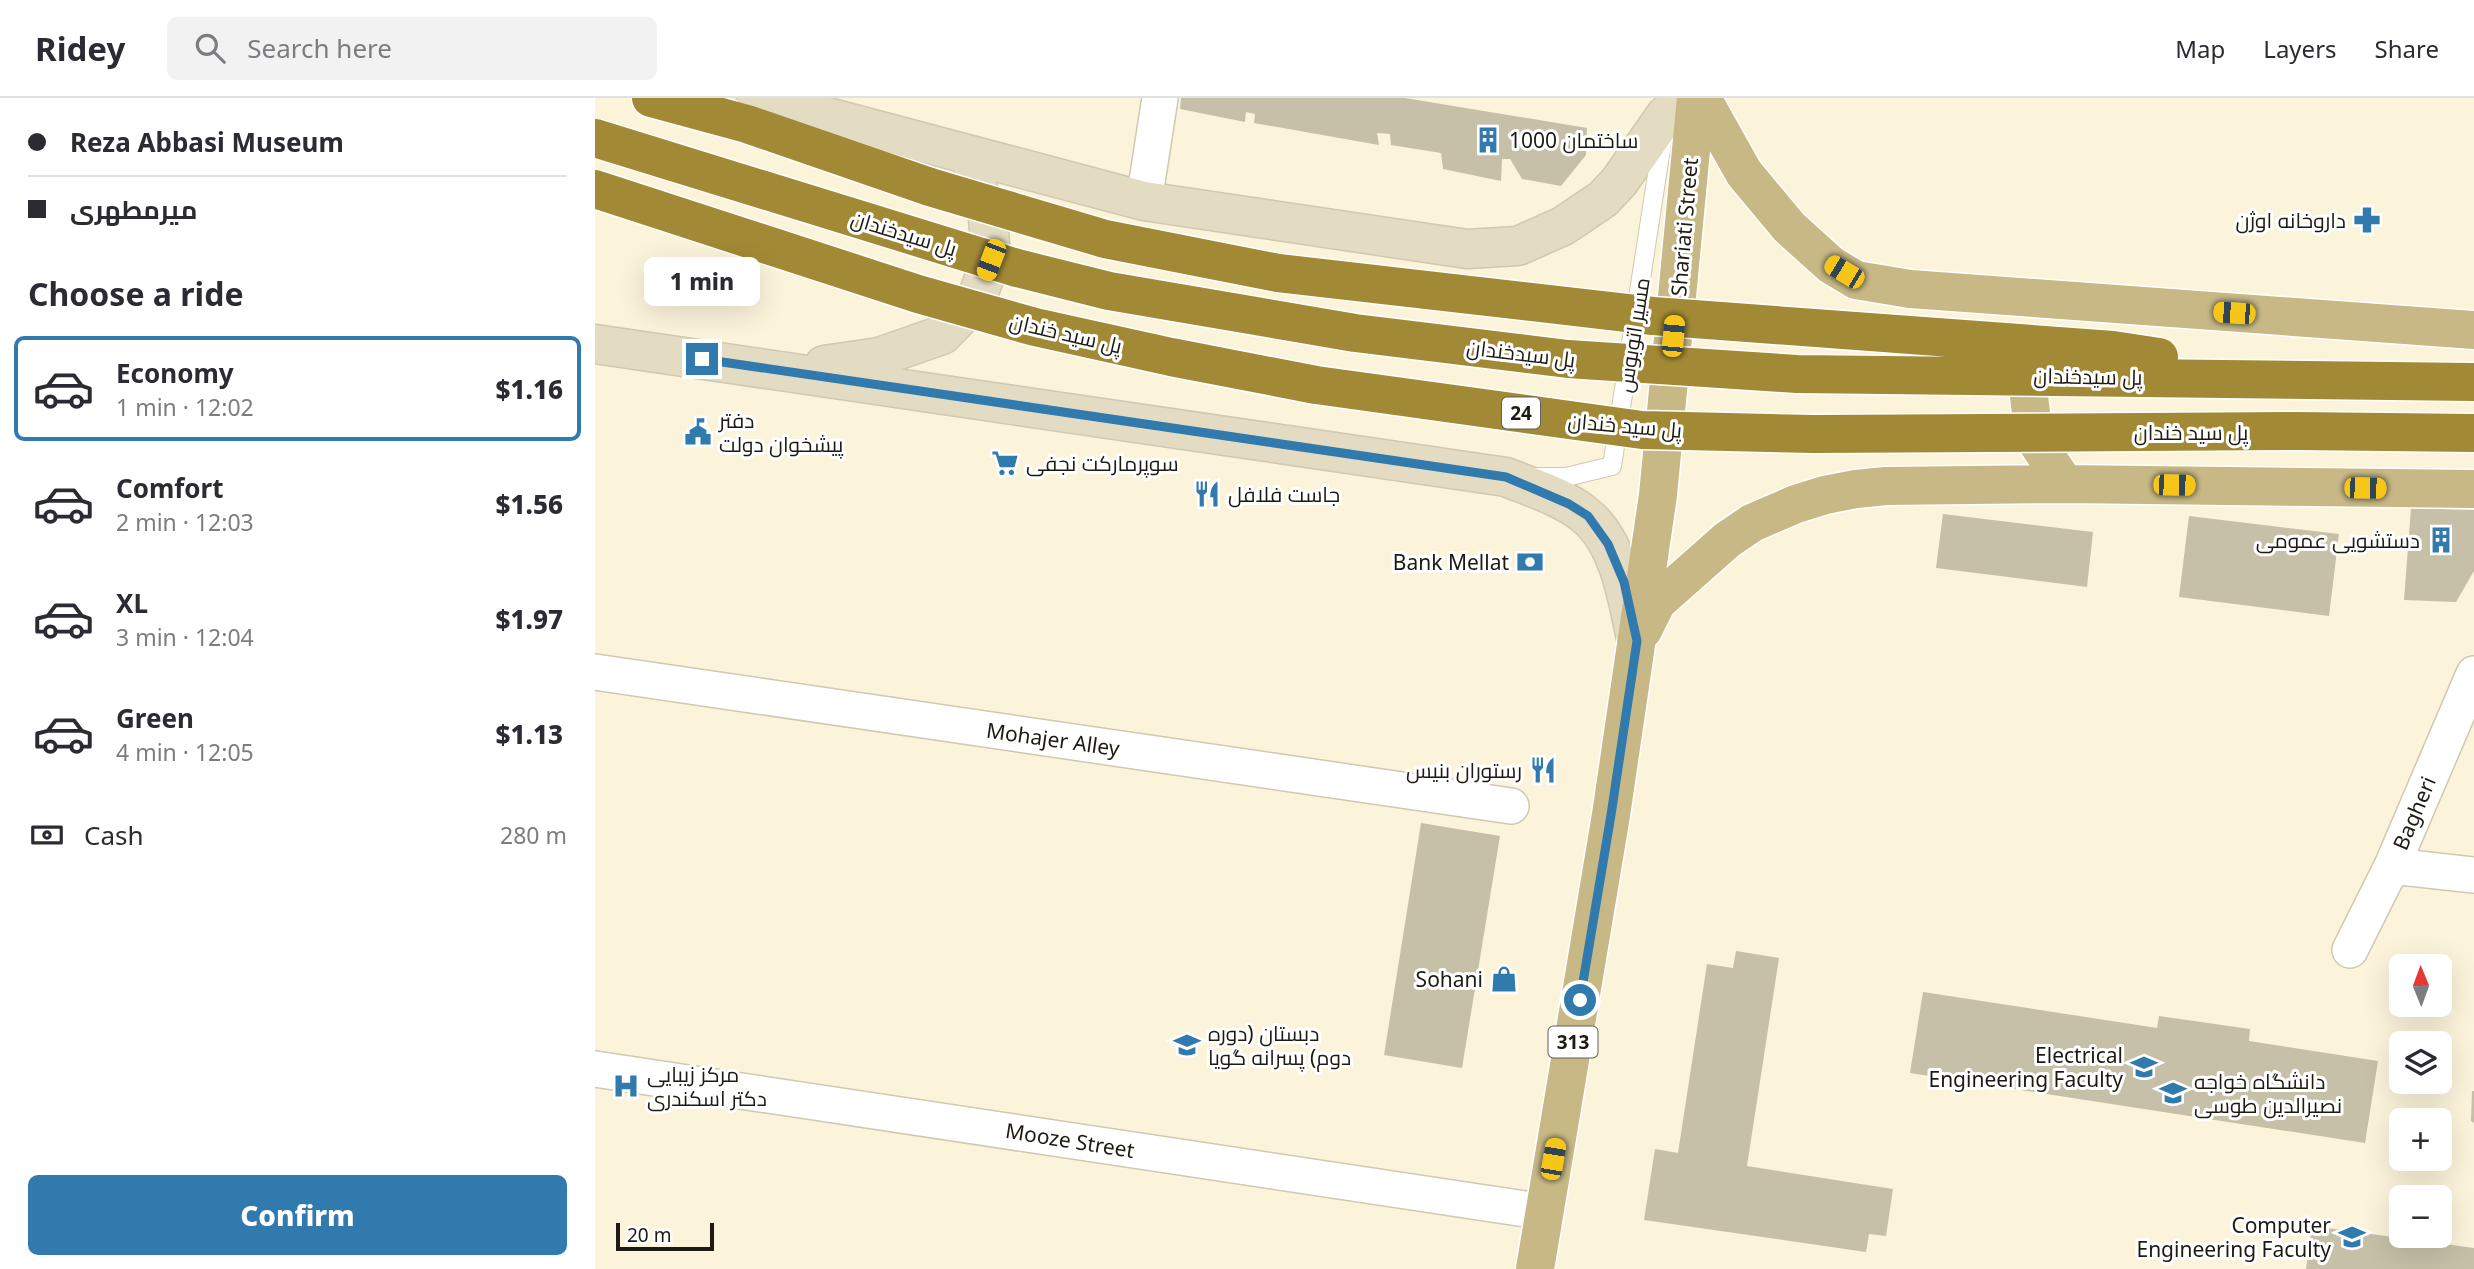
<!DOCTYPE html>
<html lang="en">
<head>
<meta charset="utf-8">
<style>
  :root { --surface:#fff; --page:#f2f2f3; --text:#2b2b33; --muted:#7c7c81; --line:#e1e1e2; --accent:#307aad }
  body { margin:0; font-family:"Noto Sans",Cairo,sans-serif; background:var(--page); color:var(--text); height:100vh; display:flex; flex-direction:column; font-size:26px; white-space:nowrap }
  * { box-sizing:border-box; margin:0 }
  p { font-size:23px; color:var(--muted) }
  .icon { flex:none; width:38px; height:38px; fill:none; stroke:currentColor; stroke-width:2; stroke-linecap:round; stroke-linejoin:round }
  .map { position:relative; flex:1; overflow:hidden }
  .details { display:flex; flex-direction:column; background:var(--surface); width:595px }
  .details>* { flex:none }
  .top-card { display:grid; align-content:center; height:154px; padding:0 28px; background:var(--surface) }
  .needle { width:46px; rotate:359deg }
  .buttons { position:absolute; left:1794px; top:856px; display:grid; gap:14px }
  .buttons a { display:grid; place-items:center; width:63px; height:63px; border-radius:10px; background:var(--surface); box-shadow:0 7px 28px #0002; font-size:35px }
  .scale { position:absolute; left:21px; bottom:18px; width:98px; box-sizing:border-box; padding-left:7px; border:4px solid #1d1a12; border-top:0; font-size:19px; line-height:24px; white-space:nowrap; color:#1d1a12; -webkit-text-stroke:5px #fff; paint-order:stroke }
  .end { position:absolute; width:32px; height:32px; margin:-16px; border:9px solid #307aad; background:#fff; box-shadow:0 0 0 4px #fff }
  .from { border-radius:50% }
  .bubble { position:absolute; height:49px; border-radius:10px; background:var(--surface); box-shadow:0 7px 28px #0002; font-size:23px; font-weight:800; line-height:49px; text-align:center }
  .car { position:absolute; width:21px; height:42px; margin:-21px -10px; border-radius:9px; box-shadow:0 0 5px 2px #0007; background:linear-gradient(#f5c518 24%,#345 0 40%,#f5c518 0 76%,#345 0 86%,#f5c518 0) }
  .top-card b { display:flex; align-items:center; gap:24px; height:66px; font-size:26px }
  .top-card b+b { border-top:2px solid var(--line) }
  .top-card i { width:18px; height:18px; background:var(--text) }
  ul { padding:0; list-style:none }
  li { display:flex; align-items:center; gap:21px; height:105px; margin:0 14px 10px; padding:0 14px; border:4px solid transparent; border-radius:10px }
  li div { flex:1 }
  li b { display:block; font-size:26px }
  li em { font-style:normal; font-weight:800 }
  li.current { border-color:var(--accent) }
  li>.icon { width:63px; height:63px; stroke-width:1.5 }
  h2 { padding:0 28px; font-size:32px; line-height:84px }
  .pay { display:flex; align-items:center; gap:18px; height:77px; padding:0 28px; font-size:26px }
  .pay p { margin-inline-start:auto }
  .cta { display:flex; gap:14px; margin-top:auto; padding:14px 28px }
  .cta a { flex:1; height:80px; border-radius:10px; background:var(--accent); color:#fff; font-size:28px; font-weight:800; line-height:80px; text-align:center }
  header { display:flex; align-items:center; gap:42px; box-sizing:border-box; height:98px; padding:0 35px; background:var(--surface); border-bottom:2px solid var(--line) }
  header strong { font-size:33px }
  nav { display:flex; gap:38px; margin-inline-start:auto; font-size:24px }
  .search { width:490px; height:63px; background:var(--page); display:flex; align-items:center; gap:18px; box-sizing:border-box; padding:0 24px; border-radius:10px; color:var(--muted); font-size:26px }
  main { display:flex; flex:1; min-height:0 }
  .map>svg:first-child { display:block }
  .building { fill:#c7c0a8 }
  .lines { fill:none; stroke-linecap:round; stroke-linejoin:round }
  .lane-casing { stroke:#d0c9b1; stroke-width:20 }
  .street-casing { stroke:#d0c9b1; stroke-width:38 }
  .secondary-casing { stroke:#d0c9b1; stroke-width:41 }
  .primary-casing { stroke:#fff; stroke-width:41 }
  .highway-casing { stroke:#fff; stroke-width:41 }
  .lane { stroke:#fff; stroke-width:18 }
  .street { stroke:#fff; stroke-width:35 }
  .secondary { stroke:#e3dcc3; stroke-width:38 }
  .primary { stroke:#c7b886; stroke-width:38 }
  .highway { stroke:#a18936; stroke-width:38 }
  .highway-bridge-casing { stroke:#fff; stroke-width:41; stroke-linecap:butt }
  .highway-bridge { stroke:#a18936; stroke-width:38 }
  .route { stroke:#307aad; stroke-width:9 }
  .labels { text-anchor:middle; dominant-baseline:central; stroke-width:6; stroke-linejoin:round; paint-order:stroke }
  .shield { fill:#fff; stroke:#615f59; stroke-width:2 }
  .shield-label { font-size:19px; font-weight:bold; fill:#1d1a12 }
  .poi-label { font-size:21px; fill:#1d1a12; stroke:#fff; text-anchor:start }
  .street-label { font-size:21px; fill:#1d1a12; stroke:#fff }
</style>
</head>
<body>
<header>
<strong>Ridey</strong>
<div class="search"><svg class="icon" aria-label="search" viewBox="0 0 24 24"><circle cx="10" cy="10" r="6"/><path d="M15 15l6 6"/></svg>Search here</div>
<nav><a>Map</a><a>Layers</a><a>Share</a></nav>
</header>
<main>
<section class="details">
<div class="top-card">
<b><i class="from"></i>Reza Abbasi Museum</b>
<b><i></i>میرمطهری</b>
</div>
<h2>Choose a ride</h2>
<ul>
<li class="current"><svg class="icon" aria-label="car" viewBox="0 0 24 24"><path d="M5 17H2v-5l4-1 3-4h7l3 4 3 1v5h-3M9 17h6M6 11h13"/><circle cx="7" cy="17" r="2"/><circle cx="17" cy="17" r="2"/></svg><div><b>Economy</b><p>1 min · 12:02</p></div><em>$1.16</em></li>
<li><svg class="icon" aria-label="car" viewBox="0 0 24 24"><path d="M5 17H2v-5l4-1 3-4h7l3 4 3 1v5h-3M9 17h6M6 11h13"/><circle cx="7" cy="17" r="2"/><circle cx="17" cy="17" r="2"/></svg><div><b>Comfort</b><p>2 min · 12:03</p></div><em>$1.56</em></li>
<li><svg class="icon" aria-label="car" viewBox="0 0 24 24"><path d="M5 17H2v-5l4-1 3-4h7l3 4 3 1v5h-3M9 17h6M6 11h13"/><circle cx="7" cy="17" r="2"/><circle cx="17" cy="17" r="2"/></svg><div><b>XL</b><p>3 min · 12:04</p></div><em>$1.97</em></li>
<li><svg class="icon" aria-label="car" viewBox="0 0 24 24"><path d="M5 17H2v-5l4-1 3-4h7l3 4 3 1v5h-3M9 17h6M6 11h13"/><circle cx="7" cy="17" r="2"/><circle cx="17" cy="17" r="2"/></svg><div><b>Green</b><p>4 min · 12:05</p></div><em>$1.13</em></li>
</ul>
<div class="pay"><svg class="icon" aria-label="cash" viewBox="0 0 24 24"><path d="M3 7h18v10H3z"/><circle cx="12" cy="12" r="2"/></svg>Cash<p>280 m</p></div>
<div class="cta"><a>Confirm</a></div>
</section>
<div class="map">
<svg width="1879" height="1171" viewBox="0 0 1879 1171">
  <rect width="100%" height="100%" fill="#fbf3da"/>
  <path class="building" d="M586,0H810L992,30L991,57L966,88L927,81L915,61H907L906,83L848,71L846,55L796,47L795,36L782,35L784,47L659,25L660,16L651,14L650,24L585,11Z
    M1816,410L1879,412V473L1861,504L1809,502Z
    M1348,416L1498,434L1492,489L1341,470Z
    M1594,418L1744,436L1734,518L1584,499Z
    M826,725L905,738L867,970L789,957Z
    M1141,853L1184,860L1152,1068L1298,1091L1291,1138L1274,1136L1271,1154L1049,1122L1060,1051L1083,1055L1112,866L1138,870Z
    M1328,894L1562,930L1564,918L1655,931L1654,943L1783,963L1770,1045L1315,975Z
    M1877,993H1879V1025L1876,1023Z
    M1717,1128L1879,1150V1171H1711Z"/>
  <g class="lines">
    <g class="lane-casing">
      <path id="lane" d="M939,379H971L1017,368L1068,38"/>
    </g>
    <g class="street-casing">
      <path id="street" d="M549,103L565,0
        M0,574L916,708
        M1797,768L1879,777
        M1755,852L1797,768L1879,576
        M0,971L950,1114"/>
    </g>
    <g class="secondary-casing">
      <path id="secondary" d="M161,0L549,103L872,151L923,148L968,128L1008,101L1024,84L1070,18L1091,0
        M0,246L911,379C938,390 968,399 990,417C1024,444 1033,502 1041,541
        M229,267L284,259L347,237L381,202L396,162L393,119L378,78"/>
    </g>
    <g class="primary-casing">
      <path id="primary" d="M1107,0L1149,75L1194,129L1236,167L1261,182L1315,191L1879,232
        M1445,249L1433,290L1439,340L1470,386
        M1048,532L1062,504L1132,442L1157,425L1201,406L1230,397L1261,391L1291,388L1470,386L1879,391
        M940,1171L1016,717L1063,397L1101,0"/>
    </g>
    <g class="highway-casing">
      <path id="highway" d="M56,0L152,26L335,89"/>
    </g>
    <use href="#lane" class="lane"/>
    <use href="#street" class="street"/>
    <use href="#secondary" class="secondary"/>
    <use href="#primary" class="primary"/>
    <use href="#highway" class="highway"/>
    <g class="highway-bridge-casing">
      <path id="highway-bridge" d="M0,40L422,170L514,193L760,235L973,261L1202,276L1879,284
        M335,89L510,141L683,175L1058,218L1518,252L1564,259
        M0,91L323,196L440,229L576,259L721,287L1047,332L1219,336L1701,333L1879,335"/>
    </g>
    <use href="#highway-bridge" class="highway-bridge"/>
  </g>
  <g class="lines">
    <path class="route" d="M107,261L911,379L974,406L993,418L1013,446L1029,484L1042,543L1016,717L985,902"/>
  </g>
  <defs>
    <g id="building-bare" transform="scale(2.1)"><path d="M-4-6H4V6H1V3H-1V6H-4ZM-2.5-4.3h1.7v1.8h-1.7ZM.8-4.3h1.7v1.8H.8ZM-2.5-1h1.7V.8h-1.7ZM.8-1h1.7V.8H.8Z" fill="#307aad" stroke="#fff" stroke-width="2.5" paint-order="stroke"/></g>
    <g id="pharmacy-bare" transform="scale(2.1)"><path d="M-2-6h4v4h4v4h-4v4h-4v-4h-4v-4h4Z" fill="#307aad" stroke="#fff" stroke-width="2.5" paint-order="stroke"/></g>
    <g id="civic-bare" transform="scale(2.1)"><path d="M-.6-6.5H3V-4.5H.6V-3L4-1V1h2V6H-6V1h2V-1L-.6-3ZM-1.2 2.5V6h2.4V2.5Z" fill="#307aad" stroke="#fff" stroke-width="2.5" paint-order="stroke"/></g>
    <g id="supermarket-bare" transform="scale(2.1)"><path d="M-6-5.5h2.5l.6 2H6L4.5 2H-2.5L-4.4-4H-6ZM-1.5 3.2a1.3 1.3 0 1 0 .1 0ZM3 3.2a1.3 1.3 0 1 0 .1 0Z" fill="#307aad" stroke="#fff" stroke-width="2.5" paint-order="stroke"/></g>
    <g id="restaurant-bare" transform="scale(2.1)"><path d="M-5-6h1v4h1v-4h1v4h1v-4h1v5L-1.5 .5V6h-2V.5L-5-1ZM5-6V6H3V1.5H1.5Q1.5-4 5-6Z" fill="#307aad" stroke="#fff" stroke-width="2.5" paint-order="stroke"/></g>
    <g id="bank-bare" transform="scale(2.1)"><path d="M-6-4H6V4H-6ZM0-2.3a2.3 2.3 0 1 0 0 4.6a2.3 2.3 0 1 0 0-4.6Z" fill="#307aad" stroke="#fff" stroke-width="2.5" paint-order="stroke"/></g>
    <g id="shop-bare" transform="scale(2.1)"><path d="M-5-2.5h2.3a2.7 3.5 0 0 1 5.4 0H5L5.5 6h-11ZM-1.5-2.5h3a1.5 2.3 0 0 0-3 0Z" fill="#307aad" stroke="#fff" stroke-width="2.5" paint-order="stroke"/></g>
    <g id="school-bare" transform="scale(2.1)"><path d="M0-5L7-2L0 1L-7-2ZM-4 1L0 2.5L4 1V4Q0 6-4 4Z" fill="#307aad" stroke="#fff" stroke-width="2.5" paint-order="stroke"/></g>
    <g id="university-bare" transform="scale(2.1)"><path d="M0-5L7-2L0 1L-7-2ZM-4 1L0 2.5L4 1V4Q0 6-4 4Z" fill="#307aad" stroke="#fff" stroke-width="2.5" paint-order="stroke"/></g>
    <g id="hospital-bare" transform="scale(2.1)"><path d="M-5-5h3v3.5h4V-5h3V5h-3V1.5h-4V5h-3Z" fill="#307aad" stroke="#fff" stroke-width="2.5" paint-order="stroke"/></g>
  </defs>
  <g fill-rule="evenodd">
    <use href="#building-bare" x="893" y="42"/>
    <use href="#pharmacy-bare" x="1772" y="122"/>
    <use href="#civic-bare" x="103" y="334"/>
    <use href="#supermarket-bare" x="410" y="365"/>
    <use href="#restaurant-bare" x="612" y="396"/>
    <use href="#building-bare" x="1846" y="442"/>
    <use href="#bank-bare" x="935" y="464"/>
    <use href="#restaurant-bare" x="948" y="672"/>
    <use href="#shop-bare" x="909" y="881"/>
    <use href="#school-bare" x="592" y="947"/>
    <use href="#university-bare" x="1549" y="969"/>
    <use href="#hospital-bare" x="31" y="988"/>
    <use href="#university-bare" x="1578" y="995"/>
    <use href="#university-bare" x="1757" y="1139"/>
  </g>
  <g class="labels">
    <g class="shield">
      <rect x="907" y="299.5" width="38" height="31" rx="5"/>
      <rect x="953.5" y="928.5" width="49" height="31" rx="5"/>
    </g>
    <g class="shield-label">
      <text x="926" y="315">24</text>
      <text x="978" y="944">313</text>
    </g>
    <g class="poi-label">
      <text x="914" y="42">ساختمان 1000</text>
      <text x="1751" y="122" text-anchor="end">داروخانه اوژن</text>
      <text x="124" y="322">دفتر<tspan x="124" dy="24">پیشخوان دولت</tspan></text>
      <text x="431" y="365">سوپرمارکت نجفی</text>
      <text x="633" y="396">جاست فلافل</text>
      <text x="1825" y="442" text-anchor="end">دستشویی عمومی</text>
      <text x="914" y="464" text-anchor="end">Bank Mellat</text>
      <text x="927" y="672" text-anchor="end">رستوران بنیس</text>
      <text x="888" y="881" text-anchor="end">Sohani</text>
      <text x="613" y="935">دبستان (دوره<tspan x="613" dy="24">دوم) پسرانه گویا</tspan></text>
      <text x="1528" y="957" text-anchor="end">Electrical<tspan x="1528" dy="24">Engineering Faculty</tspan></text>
      <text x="52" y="976">مرکز زیبایی<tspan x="52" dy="24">دکتر اسکندری</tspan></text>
      <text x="1599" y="983">دانشگاه خواجه<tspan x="1599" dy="24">نصیرالدین طوسی</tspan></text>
      <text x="1736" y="1127" text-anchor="end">Computer<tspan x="1736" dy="24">Engineering Faculty</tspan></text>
    </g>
    <g class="street-label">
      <text transform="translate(1089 129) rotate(-85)">Shariati Street</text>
      <text transform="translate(309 135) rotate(17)">پل سیدخندان</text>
      <text transform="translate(471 235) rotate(13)">پل سید خندان</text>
      <text transform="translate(1038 237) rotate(-81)">مسیر اتوبوس</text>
      <text transform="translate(926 255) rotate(7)">پل سیدخندان</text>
      <text transform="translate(1493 278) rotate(1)">پل سیدخندان</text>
      <text transform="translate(1030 327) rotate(5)">پل سید خندان</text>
      <text x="1596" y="334">پل سید خندان</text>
      <text transform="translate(458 641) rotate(8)">Mohajer Alley</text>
      <text transform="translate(1819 715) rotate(-67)">Bagheri</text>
      <text transform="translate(475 1042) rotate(9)">Mooze Street</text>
    </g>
  </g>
</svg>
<div class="buttons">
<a><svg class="needle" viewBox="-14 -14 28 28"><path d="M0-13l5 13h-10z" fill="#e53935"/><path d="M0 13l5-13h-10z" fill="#7c7c81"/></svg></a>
<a><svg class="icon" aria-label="layers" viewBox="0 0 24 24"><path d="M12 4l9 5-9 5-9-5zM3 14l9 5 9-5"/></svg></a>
<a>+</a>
<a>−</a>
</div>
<div class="scale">20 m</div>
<i class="end from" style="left:985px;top:902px"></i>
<i class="end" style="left:107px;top:261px"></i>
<div class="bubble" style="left:49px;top:159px;width:116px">1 min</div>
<i class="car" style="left:396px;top:162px;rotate:201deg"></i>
<i class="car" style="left:1249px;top:174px;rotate:301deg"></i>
<i class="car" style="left:1639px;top:215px;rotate:274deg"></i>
<i class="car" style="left:1078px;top:238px;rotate:5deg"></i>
<i class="car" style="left:1579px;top:387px;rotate:91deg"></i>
<i class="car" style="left:1770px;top:390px;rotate:91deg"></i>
<i class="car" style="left:958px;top:1061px;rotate:10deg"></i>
</div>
</main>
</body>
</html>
